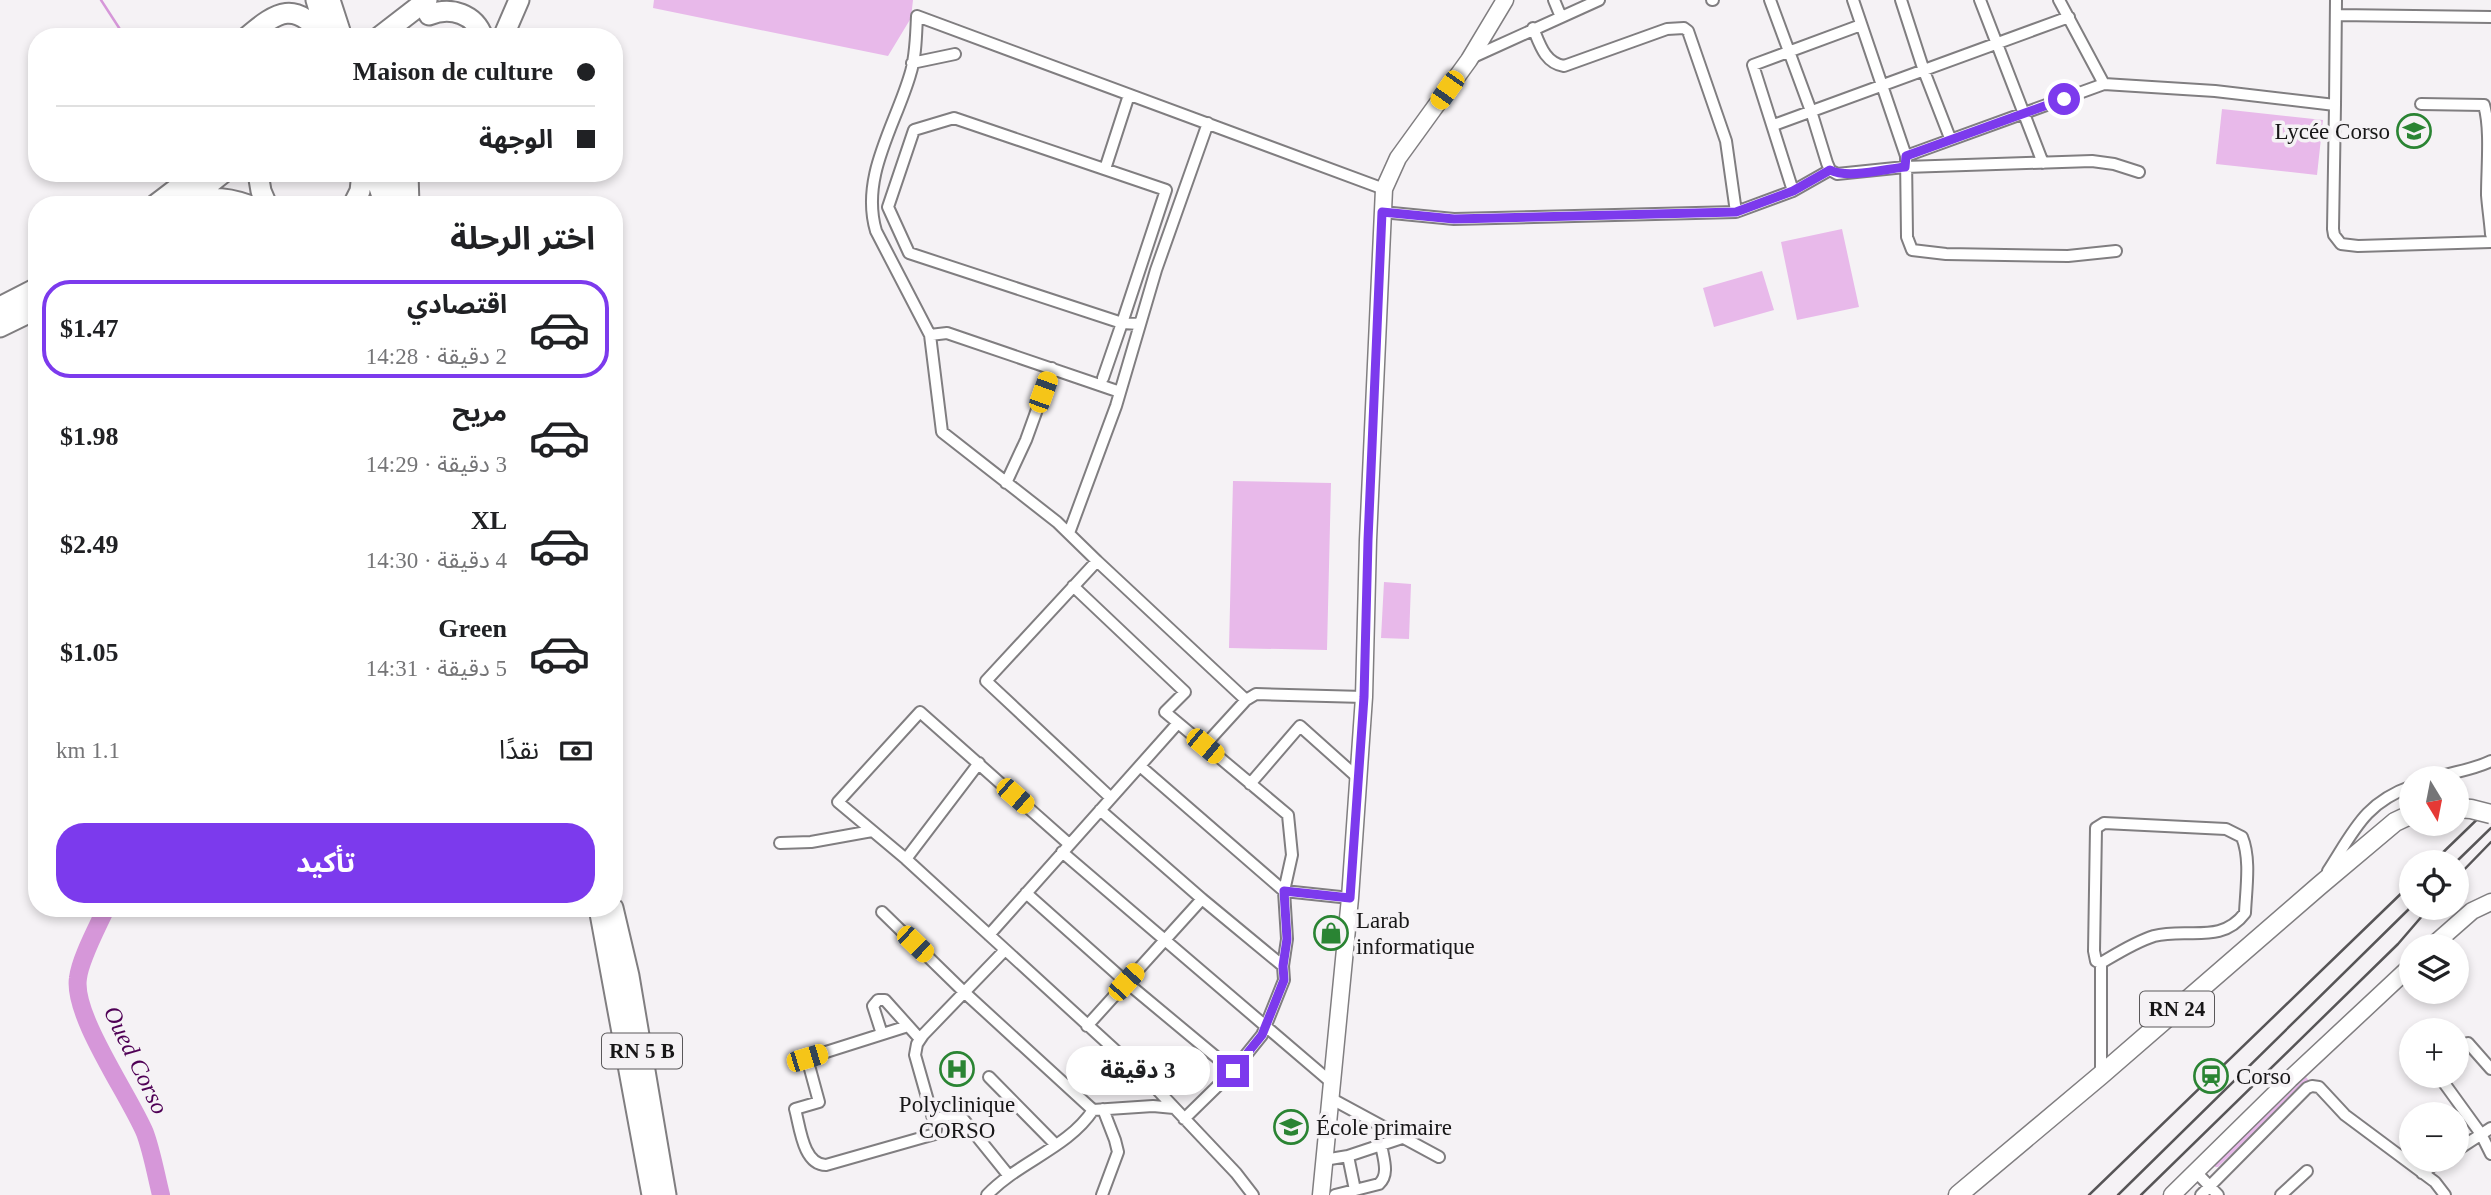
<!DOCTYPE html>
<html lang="ar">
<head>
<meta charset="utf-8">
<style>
  :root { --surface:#fff; --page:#f6f6f6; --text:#202124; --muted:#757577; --line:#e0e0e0; --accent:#7c3aed }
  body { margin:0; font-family:"Times New Roman","Noto Sans Arabic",serif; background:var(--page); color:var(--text); direction:rtl; height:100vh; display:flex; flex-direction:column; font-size:26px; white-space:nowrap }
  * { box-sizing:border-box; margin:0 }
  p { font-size:23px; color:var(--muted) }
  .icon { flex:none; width:38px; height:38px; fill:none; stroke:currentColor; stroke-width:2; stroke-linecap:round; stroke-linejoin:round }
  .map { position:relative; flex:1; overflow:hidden; direction:ltr }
  .panel { position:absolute; left:28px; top:196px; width:595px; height:721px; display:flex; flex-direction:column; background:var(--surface); border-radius:28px; box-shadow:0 4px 10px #0003; direction:rtl }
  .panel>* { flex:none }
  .guide { position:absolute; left:28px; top:28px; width:595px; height:154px; border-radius:28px; box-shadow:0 4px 10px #0003; direction:rtl; display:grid; align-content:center; height:154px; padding:0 28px; background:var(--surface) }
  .needle { width:46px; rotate:170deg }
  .tools { position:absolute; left:2399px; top:766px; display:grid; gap:14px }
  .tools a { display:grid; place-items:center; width:70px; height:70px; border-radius:50%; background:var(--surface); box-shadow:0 4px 10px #0003; font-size:35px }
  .end { position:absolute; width:32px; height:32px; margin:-16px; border:9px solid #7c3aed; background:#fff; box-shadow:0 0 0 4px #fff }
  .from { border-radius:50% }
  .bubble { position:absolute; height:49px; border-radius:24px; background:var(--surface); box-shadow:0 4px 10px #0003; font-size:23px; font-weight:700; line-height:49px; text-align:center; direction:rtl }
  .car { position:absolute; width:21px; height:42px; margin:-21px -10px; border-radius:9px; box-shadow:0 0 5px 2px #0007; background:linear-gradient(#f5c518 24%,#345 0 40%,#f5c518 0 76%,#345 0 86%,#f5c518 0) }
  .guide b { display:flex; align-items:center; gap:24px; height:66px; font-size:26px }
  .guide b+b { border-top:2px solid var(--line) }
  .guide i { width:18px; height:18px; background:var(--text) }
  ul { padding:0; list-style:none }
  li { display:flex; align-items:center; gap:21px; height:98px; margin:0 14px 10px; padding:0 14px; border:4px solid transparent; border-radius:28px }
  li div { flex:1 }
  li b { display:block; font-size:26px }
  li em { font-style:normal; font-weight:700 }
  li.active { border-color:var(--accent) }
  li>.icon { width:63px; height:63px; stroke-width:1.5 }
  h2 { padding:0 28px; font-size:32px; line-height:84px }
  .pay { display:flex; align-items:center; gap:18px; height:77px; padding:0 28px; font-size:26px }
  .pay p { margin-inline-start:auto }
  .cta { display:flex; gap:14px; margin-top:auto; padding:14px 28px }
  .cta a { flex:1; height:80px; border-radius:28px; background:var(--accent); color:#fff; font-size:28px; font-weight:700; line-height:80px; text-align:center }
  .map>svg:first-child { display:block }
  .green { fill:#e8b9ea }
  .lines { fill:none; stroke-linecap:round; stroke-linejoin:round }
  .stream { stroke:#d697d9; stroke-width:2.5 }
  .river { stroke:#d697d9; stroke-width:18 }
  .street-casing { stroke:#807e80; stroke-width:14 }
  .secondary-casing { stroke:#807e80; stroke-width:19 }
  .primary-casing { stroke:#807e80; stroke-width:21 }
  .highway-casing { stroke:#807e80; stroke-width:23 }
  .street { stroke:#fff; stroke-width:10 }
  .secondary { stroke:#fff; stroke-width:16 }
  .primary { stroke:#fff; stroke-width:18 }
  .highway { stroke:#fff; stroke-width:19 }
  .rail { stroke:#575557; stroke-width:2.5 }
  .primary-bridge-casing { stroke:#807e80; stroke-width:21; stroke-linecap:butt }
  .primary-bridge { stroke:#fff; stroke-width:18 }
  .route { stroke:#7c3aed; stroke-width:9 }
  .labels { text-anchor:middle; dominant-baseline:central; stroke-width:7; stroke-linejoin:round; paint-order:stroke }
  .shield { fill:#f5f2f5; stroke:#5a585a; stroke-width:2 }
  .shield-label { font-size:21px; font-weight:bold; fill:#171617 }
  .poi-label { font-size:23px; fill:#171617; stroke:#f5f2f5; text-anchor:start }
  .water-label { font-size:24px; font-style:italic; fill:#4f0055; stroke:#f5f2f5 }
</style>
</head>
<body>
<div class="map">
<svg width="2491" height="1195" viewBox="0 0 2491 1195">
  <rect width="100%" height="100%" fill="#f5f2f5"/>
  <path class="green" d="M654,0H913L911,18L888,56L653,8Z
    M2222,109L2323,120L2317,175L2216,164Z
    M1842,229L1859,307L1797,320L1781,242Z
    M1762,271L1774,310L1714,327L1703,288Z
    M1233,481L1331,483L1327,650L1229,648Z
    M1384,582L1411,584L1409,639L1381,638Z
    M2306,1077L2309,1081L2218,1167H2215V1164Z"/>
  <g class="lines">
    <path class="stream" d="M101,0L125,37"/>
    <path class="river" d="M106,908C98,926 80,959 78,978C72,1015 129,1095 145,1133C152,1152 156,1175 161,1195"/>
    <g class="street-casing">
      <path id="street" d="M1554,0L1561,17
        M1712,0H1713
        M1770,0L1811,111L1827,163L1830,170L1837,174L1905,167L2092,161L2114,164L2139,172
        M1853,0L1906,156L1907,237L1912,250L1946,254L2068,256L2116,251
        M1901,0L1924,71L1950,138
        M1980,0L2043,163
        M2059,0L2104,84
        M2337,15L2491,17
        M1471,58L1599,0
        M912,63L955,54
        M2421,104L2484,105C2491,129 2487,167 2487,195C2488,208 2490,221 2491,234
        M2335,105L2336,0
        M954,118L1166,190L1122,323L909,253L888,207L914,130Z
        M1774,125L2069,17
        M1906,156L2104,84L2215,91L2335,105L2333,229L2334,235L2341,244L2358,246L2491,242
        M1105,169L1129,95
        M1793,191L1753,65L1861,25
        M1382,212L1454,219L1736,212L1726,141L1688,31L1684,28L1667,29L1564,66C1545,63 1540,45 1533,28
        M1736,212L1793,191L1830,170
        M930,335L947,333L1120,392
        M1103,378L1122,323L1140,324
        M1006,483L1026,440L1052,368
        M1069,533L1116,406L1156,270L1208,123
        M1097,561L1057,522L942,432L930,335L876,231C860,177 895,126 910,75C916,57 916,35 917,16L1384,189
        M1073,586L1185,692L1165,712L1288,815L1292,855L1284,891L1287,939L1283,966L1284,980L1262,1035L1233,1071L1184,1119
        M1204,746L1246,700L1256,694L1364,697
        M979,763L906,859L1150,1082L1236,1173L1253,1195
        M1140,766L1284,891L1350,898
        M2432,779C2452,772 2473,770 2491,761
        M1250,784L1300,726L1357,777
        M1111,798L986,681L1097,561L1246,700
        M1100,810L1202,899L1283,966
        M780,843L811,842L872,831
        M1062,852L1332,1083
        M906,859L838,802L920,712L1069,844
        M2328,871C2354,831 2364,803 2412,786
        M1026,893L1126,982L1233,1071
        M882,912L964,992L1093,1110
        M989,935L1178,723
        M908,1026L807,1058L819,1102L795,1109C800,1127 803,1165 826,1165L935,1134L936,1129L915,1055L917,1044L923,1035L1005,950
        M1087,1026L1202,899
        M882,1034L873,1006L878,1000H885L920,1039
        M2457,1046L2468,1043L2491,1069
        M2101,1075V963L2096,961L2094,951L2096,828L2104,823L2226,829L2242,837C2251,859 2246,889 2245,913C2221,945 2187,927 2154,936C2135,942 2118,953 2101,963
        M2439,1076L2481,1134L2491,1154
        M989,1077L1055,1144
        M1330,1098L1439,1157
        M933,1120L950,1115L963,1119L1009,1176
        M2457,1150L2491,1128
        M1348,1156L1355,1190
        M1324,1160L1348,1156L1405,1137
        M2196,1172L2218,1195
        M2422,1173L2441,1160
        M987,1195C1018,1162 1068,1148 1093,1110L1153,1106L1174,1108
        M1102,1195L1118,1152L1115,1140L1103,1109
        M1335,1195L1379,1184C1390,1174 1383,1158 1381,1144
        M2201,1195L2307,1088L2312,1086L2319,1087L2345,1115L2435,1182L2445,1195
        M2281,1195L2307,1171"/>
    </g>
    <g class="secondary-casing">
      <path id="secondary" d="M2431,947L2472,911L2491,902
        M1321,1195L1350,898L1364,697L1368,540L1384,189L1398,158L1469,60L1505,0
        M2172,1195L2290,1079L2412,965"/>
    </g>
    <g class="primary-casing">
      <path id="primary" d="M1958,1195L2101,1075L2319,886L2395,822L2412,814"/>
    </g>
    <g class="highway-casing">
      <path id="highway" d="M316,0L327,36
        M330,0L342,37
        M429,15C451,6 475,14 483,37
        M247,37C277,11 296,0 323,37
        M379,37L427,0
        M503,37L519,0
        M258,173L261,191L267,205
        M374,173L385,205
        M388,173L399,205
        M408,173L409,205
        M189,200L223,173
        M186,202C207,196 227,197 248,205
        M155,205L197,173
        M353,205L360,191L362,173
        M0,307L37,288
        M0,327L37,309
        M599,908L652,1195
        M613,908L629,976L666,1195"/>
    </g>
    <use href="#street" class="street"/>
    <use href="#secondary" class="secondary"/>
    <use href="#primary" class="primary"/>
    <use href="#highway" class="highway"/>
    <path class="rail" d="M2432,863L2491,806
      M2455,863L2491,828
      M2457,877L2491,842
      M2089,1195L2412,883
      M2118,1195L2412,906
      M2141,1195L2398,944L2429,908"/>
    <g class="primary-bridge-casing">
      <path id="primary-bridge" d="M2457,808L2471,809L2491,814"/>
    </g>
    <use href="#primary-bridge" class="primary-bridge"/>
  </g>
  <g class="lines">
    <path class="route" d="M1233,1071L1262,1035L1284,980L1283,966L1287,939L1284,891L1350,898L1364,697L1368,540L1382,212L1454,219L1736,212L1793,191L1830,170C1848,179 1885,169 1905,167L1906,156L2064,99"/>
  </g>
  <defs>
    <g id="school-ring" transform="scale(1.75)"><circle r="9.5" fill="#f5f2f5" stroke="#2a8433" stroke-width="1.5"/><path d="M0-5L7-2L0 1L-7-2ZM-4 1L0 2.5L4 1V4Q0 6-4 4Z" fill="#2a8433"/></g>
    <g id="shop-ring" transform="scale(1.75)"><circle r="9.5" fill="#f5f2f5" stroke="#2a8433" stroke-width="1.5"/><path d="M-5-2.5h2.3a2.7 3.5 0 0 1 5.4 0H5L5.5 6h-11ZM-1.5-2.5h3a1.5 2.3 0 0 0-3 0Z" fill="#2a8433"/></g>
    <g id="hospital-ring" transform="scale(1.75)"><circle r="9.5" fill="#f5f2f5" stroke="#2a8433" stroke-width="1.5"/><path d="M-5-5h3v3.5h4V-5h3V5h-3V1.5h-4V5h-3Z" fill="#2a8433"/></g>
    <g id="station-ring" transform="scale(1.75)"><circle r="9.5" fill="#f5f2f5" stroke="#2a8433" stroke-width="1.5"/><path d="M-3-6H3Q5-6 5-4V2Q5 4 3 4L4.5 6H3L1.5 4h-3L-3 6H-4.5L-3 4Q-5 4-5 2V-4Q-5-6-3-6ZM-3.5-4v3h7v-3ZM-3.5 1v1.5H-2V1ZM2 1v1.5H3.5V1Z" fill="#2a8433"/></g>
  </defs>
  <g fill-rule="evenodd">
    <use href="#school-ring" x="2414" y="131"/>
    <use href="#shop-ring" x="1331" y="933"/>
    <use href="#hospital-ring" x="957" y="1069"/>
    <use href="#station-ring" x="2211" y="1076"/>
    <use href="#school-ring" x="1291" y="1127"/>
  </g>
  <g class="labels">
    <g class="shield">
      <rect x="2140" y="991.5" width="74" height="35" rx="5"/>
      <rect x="602" y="1033.5" width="80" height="35" rx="5"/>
    </g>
    <g class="shield-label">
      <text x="2177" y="1009">RN 24</text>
      <text x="642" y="1051">RN 5 B</text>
    </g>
    <g class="poi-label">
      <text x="2390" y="131" text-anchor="end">Lycée Corso</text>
      <text x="1356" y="920">Larab<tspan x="1356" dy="26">informatique</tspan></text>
      <text x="2236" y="1076">Corso</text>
      <text x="957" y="1104" text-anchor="middle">Polyclinique<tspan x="957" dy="26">CORSO</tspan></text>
      <text x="1316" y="1127">École primaire</text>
    </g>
    <g class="water-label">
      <text transform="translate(136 1060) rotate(64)">Oued Corso</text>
    </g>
  </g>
</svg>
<div class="tools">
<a><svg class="needle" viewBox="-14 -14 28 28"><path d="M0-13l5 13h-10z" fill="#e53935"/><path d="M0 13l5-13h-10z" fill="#757577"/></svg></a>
<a><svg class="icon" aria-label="locate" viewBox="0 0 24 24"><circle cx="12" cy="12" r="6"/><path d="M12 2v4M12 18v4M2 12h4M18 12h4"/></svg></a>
<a><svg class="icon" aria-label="layers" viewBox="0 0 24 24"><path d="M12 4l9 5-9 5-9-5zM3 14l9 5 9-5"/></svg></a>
<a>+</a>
<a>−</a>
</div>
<i class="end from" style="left:2064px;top:99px"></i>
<i class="end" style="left:1233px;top:1071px"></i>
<div class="bubble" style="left:1066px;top:1046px;width:144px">3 دقيقة</div>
<i class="car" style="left:1447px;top:90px;rotate:215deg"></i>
<i class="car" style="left:1043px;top:392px;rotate:20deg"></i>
<i class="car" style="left:1205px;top:746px;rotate:130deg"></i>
<i class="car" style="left:1015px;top:796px;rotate:131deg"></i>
<i class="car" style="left:915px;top:944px;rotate:134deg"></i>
<i class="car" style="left:1126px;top:982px;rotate:42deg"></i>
<i class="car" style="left:807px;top:1058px;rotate:73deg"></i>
<div class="guide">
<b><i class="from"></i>Maison de culture</b>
<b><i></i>الوجهة</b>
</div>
<section class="panel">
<h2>اختر الرحلة</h2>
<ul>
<li class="active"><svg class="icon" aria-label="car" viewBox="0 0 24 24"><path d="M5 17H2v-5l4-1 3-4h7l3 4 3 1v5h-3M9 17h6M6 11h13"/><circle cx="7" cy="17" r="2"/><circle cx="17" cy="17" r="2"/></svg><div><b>اقتصادي</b><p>2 دقيقة · 14:28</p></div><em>$1.47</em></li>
<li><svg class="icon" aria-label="car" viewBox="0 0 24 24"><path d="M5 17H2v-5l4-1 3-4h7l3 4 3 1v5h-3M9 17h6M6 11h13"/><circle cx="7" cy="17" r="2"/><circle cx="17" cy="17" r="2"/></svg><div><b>مريح</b><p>3 دقيقة · 14:29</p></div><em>$1.98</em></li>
<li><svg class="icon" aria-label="car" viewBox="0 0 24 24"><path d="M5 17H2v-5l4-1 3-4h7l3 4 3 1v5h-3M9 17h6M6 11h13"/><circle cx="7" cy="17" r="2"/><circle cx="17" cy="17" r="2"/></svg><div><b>XL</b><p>4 دقيقة · 14:30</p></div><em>$2.49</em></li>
<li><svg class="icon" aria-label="car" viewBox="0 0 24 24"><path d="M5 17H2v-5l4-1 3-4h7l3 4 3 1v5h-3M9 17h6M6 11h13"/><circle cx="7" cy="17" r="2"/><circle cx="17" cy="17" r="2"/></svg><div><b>Green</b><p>5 دقيقة · 14:31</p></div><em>$1.05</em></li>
</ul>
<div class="pay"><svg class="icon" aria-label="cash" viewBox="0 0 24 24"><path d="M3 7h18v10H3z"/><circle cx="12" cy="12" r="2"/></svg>نقدًا<p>1.1 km</p></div>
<div class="cta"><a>تأكيد</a></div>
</section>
</div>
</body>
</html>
